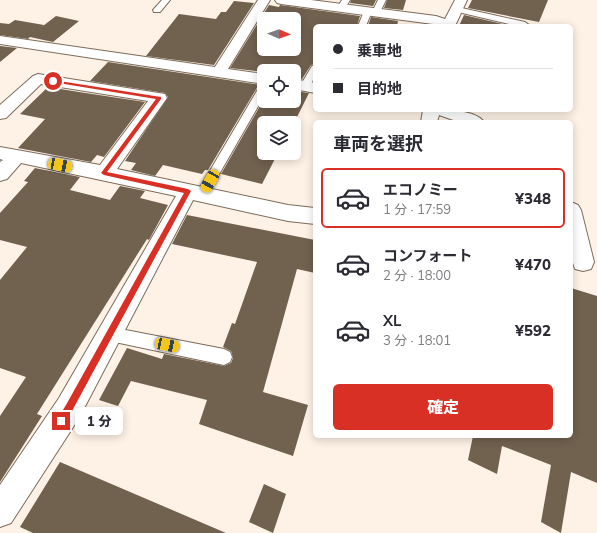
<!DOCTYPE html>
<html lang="ja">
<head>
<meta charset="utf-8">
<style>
  :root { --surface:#fff; --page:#f2f2f3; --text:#2b2b33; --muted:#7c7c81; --line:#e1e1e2; --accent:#d93025 }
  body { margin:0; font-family:Mulish,"Noto Sans JP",sans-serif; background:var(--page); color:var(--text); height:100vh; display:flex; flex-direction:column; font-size:15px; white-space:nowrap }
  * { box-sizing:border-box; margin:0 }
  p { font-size:13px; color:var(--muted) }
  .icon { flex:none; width:22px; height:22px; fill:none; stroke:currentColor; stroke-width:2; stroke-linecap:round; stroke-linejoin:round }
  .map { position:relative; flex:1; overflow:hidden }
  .drawer { position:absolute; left:313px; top:120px; width:260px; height:318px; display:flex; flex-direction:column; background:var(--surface); border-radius:6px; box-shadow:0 2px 10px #0003 }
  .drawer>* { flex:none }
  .top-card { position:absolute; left:313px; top:24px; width:260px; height:88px; border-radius:6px; box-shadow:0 2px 10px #0003; display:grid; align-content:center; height:88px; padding:0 20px; background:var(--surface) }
  .needle { width:26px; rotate:92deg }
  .controls { position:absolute; left:257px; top:12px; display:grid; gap:8px }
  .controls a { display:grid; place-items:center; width:44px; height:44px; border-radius:6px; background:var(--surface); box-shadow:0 2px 10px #0003; font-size:20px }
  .end { position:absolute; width:18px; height:18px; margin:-9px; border:5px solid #d93025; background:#fff; box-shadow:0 0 0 2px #fff }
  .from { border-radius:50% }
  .bubble { position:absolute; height:28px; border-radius:6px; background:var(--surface); box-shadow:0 2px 10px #0003; font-size:13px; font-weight:800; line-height:28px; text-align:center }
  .car { position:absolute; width:12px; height:24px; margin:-12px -6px; border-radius:5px; box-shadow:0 0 3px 1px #0007; background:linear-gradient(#f5c518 24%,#345 0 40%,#f5c518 0 76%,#345 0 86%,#f5c518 0) }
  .top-card b { display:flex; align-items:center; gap:14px; height:38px; font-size:15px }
  .top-card b+b { border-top:1px solid var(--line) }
  .top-card i { width:10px; height:10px; background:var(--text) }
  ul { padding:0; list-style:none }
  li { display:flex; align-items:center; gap:12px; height:60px; margin:0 8px 6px; padding:0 12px; border:2px solid transparent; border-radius:6px }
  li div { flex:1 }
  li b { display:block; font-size:15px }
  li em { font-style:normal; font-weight:800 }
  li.active { border-color:var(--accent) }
  li>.icon { width:36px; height:36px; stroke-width:1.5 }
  h2 { padding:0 20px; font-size:18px; line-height:48px }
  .cta { display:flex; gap:8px; margin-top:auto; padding:8px 20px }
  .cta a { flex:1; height:46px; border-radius:6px; background:var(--accent); color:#fff; font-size:16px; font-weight:800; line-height:46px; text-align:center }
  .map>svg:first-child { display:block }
  .building { fill:#71614f; fill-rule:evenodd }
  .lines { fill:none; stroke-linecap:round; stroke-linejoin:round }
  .service-casing { stroke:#7d6c5a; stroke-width:2 }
  .minor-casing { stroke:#7d6c5a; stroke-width:2 }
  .service { fill:#fff; fill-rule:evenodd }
  .minor { fill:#fff; fill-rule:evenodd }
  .route { fill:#d93025 }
</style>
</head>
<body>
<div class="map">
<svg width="597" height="533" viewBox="0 0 597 533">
  <rect width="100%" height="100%" fill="#fef2e6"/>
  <path class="building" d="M351,0H376L373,6L350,3Z
    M387,0H406L403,10L384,8Z
    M472,0H548L539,22L468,8Z
    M234,1L254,3L214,65L146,56L179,14L216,19L221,12H226Z
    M269,5L279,7L280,5L360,16L357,26H315V64L311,65L302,79L294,78V71H264V72L230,68ZM264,19H294V49H264Z
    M464,15L511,26H459Z
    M56,16L79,21L53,42L30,37L28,39L0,35V23L9,24L15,20L44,25L39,29Z
    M371,17L398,21L397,26H368Z
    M0,46L17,48L0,62Z
    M108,62L261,85L258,86L208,170H205L202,174L163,165L155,176L131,170L136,163L125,161L168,97L165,93L90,81Z
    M48,87L79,92L145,102L104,157L97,155L91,162L18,148L45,119L20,114Z
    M294,91L309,93L294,123H264V153H278L262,184L221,174L264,99V101H294Z
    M35,168L80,177L70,190L110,200L120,186L145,191L140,198L168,205L149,240L147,239L37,414L42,416L0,482V416L26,377L0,368V280L27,247L0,240V213L28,182L24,181Z
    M187,215L315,240V273L297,269L263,392L308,405L293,456L199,424L207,400L131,381L118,406L99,400L127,348L162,359L164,354L224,366L231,363L233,358L231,351L223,347L232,323L235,324L257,262L172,244Z
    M571,288L597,296V483L571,472L561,533L541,522L551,465L502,446L497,474L468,460L473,436H571Z
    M60,462L226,533H33L20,527Z
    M264,484L286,494L273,533L249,522Z"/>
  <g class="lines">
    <g class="service-casing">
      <path id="service" d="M162,0H170L160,12H154L153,10Z
        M342,0H350L344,10H341L337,8Z
        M378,0H386L379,14L376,15L372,12Z
        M454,7H457L525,22L529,25L518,26L454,11L453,9Z
        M368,8L372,11L366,26H358L364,11Z
        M315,65C315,75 314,80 309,88H301L300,86L312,66Z
        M264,86V96L206,197L202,199L198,197L196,194L198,191L258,89L259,87Z
        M110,327L224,349L230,352L232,357L230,362L224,365L110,341L105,339L102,334L105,329Z"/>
    </g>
    <g class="minor-casing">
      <path id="minor" d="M258,0H270L228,69L264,74V84L0,44V36L215,67Z
        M275,0H311L436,16L445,19L455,0H467L455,26H437L433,24L281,4L277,3Z
        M38,74L165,94L167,98L117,169L288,205L315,208V224L288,221L193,200L79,418L11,523L0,527V485L59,398L176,196L21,163L7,179L0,181V162L3,160L0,159V147L100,165L148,101L41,84L6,118L0,119V105L33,76Z
        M294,79L315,83V93L294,89Z
        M423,110C438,110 475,108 484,122H459L439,115L437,122H421Z
        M571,202L578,205L581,210L594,262L591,269L583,271L575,269L571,257Z"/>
    </g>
    <use href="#service" class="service"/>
    <use href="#minor" class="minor"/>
  </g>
  <path class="route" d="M53,80L161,97V99L107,172L188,189L191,191L72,411L63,424L61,425L58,424V418L66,405L184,193L104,175L101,173L156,99L52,82Z"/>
</svg>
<div class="controls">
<a><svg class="needle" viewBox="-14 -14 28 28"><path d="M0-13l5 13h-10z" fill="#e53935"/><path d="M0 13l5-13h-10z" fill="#7c7c81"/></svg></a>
<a><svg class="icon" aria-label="locate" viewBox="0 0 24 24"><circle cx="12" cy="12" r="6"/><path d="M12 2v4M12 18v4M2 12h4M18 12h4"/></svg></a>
<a><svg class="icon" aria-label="layers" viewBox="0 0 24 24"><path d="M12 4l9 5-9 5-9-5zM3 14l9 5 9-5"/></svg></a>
</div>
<i class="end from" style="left:53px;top:81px"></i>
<i class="end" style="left:61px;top:421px"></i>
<div class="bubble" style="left:75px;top:407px;width:48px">1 分</div>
<i class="car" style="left:60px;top:165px;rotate:101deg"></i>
<i class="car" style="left:210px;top:181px;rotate:210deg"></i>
<i class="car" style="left:167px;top:345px;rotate:102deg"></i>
<div class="top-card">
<b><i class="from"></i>乗車地</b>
<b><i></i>目的地</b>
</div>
<section class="drawer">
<h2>車両を選択</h2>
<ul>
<li class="active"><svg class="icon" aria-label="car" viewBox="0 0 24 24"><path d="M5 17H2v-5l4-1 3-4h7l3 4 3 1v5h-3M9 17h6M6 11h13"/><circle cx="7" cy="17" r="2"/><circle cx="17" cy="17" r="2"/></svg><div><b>エコノミー</b><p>1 分 · 17:59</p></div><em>¥348</em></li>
<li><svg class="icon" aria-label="car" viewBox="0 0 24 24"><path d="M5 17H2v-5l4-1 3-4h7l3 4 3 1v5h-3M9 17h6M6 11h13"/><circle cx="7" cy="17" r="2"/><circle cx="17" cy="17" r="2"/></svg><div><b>コンフォート</b><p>2 分 · 18:00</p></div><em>¥470</em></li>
<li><svg class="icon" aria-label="car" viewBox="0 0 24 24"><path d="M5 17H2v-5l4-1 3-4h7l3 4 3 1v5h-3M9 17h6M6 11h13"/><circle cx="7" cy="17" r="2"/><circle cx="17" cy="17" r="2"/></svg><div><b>XL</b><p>3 分 · 18:01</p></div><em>¥592</em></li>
</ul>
<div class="cta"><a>確定</a></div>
</section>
</div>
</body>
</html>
